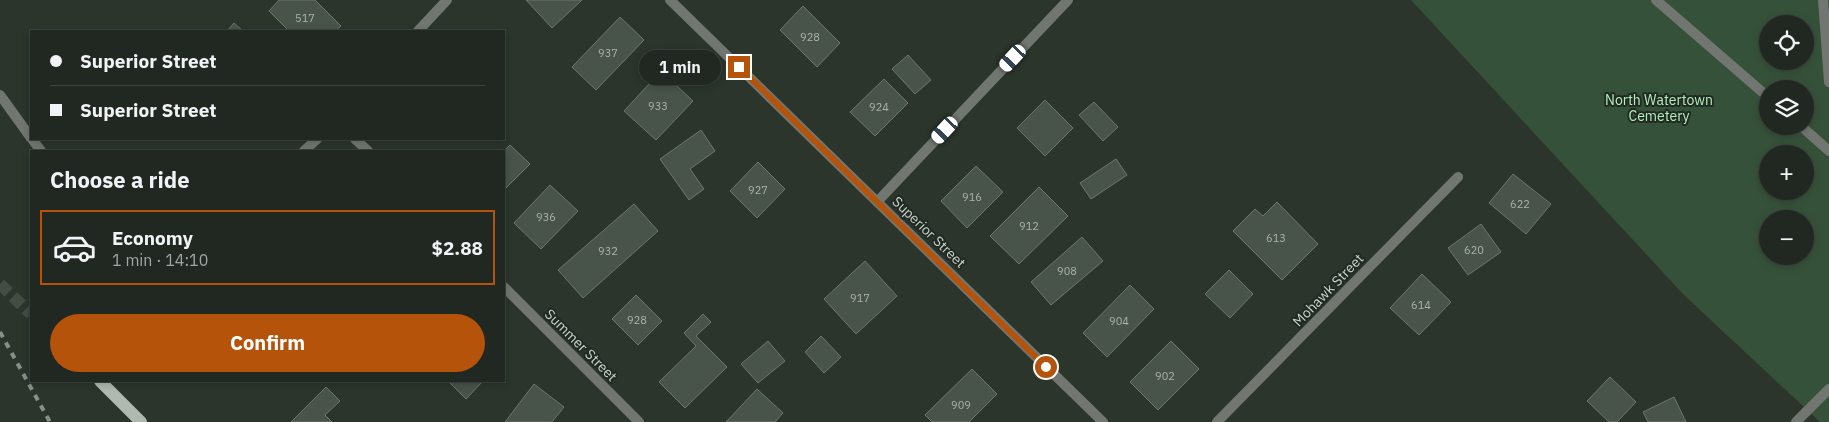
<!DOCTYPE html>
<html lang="en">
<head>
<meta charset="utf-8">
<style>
  :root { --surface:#202821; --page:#2d342e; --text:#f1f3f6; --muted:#a2a6a5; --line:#3d443f; --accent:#b45309 }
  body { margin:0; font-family:"IBM Plex Sans",sans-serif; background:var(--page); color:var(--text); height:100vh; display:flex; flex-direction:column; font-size:19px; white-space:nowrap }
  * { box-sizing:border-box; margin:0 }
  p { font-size:16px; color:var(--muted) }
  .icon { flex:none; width:28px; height:28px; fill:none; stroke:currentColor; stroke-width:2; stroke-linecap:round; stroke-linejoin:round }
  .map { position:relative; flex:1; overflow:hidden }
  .drawer { position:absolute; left:30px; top:150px; width:475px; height:232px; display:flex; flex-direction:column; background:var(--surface); border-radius:0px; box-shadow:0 2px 8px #0003,0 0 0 1px var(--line) }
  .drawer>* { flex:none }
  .top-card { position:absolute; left:30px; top:30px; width:475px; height:110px; border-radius:0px; box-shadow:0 2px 8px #0003,0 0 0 1px var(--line); display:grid; align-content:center; height:110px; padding:0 20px; background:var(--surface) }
  .controls { position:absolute; left:1759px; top:15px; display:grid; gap:10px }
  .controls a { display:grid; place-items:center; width:55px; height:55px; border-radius:50%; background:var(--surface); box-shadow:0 2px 8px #0003,0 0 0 1px var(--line); font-size:25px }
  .end { position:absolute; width:22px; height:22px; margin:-11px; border:6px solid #b45309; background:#fff; box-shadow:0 0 0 2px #fff }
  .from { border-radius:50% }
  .bubble { position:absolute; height:35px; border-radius:18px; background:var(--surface); box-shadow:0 2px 8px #0003,0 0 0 1px var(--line); font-size:16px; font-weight:800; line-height:35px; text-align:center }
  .car { position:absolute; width:15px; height:30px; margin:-15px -8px; border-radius:6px; box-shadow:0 0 4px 1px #0007; background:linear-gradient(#fff 24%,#345 0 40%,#fff 0 76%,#345 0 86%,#fff 0) }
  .top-card b { display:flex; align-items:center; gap:18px; height:48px; font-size:19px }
  .top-card b+b { border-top:1px solid var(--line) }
  .top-card i { width:12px; height:12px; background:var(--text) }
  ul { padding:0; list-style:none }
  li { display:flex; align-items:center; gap:15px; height:75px; margin:0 10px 8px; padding:0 10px; border:2px solid var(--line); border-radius:0px }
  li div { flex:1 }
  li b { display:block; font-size:19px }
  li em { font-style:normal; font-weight:800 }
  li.current { border-color:var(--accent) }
  li>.icon { width:45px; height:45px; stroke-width:1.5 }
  h2 { padding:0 20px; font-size:22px; line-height:60px }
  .action { display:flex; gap:10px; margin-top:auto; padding:10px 20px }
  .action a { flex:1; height:58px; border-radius:30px; background:var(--accent); color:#fff; font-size:20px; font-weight:800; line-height:58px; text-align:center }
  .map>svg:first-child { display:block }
  .green { fill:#36513a; fill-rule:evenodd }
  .building { fill:#485349; stroke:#6c776d }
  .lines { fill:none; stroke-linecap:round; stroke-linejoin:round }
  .primary-tunnel { stroke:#434d44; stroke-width:12; stroke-dasharray:12 6; stroke-linecap:butt }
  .service { stroke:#717671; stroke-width:10 }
  .minor { stroke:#717671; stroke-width:10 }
  .primary { stroke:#afb9b0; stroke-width:12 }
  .rail { stroke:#878f88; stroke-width:4; stroke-dasharray:6 6; stroke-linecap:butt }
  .route { stroke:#b45309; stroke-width:6 }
  .labels { text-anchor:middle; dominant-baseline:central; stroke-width:4; stroke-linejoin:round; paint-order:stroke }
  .number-label { font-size:11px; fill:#acb3ad }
  .park-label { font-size:14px; fill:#b3f0bb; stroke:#222b23 }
  .street-label { font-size:14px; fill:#cdd3ce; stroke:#222b23 }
</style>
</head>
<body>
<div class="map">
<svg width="1829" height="422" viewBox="0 0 1829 422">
  <rect width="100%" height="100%" fill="#2b352c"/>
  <path class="green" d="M1411,0H1829V422H1820L1683,294ZM1768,24H1805V61H1768ZM1768,89H1805V126H1768ZM1768,154H1805V191H1768ZM1768,219H1805V256H1768Z"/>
  <path class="building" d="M279,0H315L341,26L335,31H289L269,11Z
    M526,0H582L552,28Z
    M803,6L840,43L817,67L780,30Z
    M620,17L644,40L596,90L572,67Z
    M234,23L243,31H227Z
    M908,55L931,80L915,94L892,69Z
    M661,71L693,101L656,140L624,111Z
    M884,79L908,103L875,136L850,112Z
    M1045,100L1073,128L1045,156L1017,128Z
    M1094,102L1118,127L1103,141L1079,115Z
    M701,130L715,151L690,169L704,189L689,200L660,159Z
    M510,145L530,164L504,190V151Z
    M1116,159L1127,175L1091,199L1080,183Z
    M758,162L785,189L757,218L730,191Z
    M976,166L1003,192L967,228L941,201Z
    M1513,174L1551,204L1526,234L1489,203Z
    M550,185L578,211L541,249L514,223Z
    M1039,187L1068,216L1019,264L990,236Z
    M1277,202L1318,244L1282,280L1233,231L1255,209L1263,216Z
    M634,204L658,231L583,298L558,270Z
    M1481,224L1501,252L1468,275L1448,248Z
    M1082,237L1103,261L1051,305L1031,282Z
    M865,261L897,296L856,334L824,299Z
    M1229,270L1253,294L1230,318L1205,294Z
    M1422,274L1451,302L1419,335L1390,308Z
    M1130,285L1154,309L1107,357L1083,333Z
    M636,295L662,321L638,345L612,319Z
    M703,314L711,322L696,336L727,367L685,408L659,382L696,346L684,333Z
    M821,336L841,357L824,373L805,352Z
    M768,341L785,361L758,383L741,364Z
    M1171,341L1199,369L1158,410L1130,382Z
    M972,369L997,394L969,422H932L925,415Z
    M1610,377L1636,402L1617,422H1609L1587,401Z
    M448,381H483L466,399Z
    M534,384L564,407L552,422H505Z
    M326,387L340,401L325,415L332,422H291Z
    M757,389L783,413L775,422H726Z
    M1674,397L1686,422H1648L1643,412Z"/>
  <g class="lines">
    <path class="primary-tunnel" d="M0,284L31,314"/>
    <path class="service" d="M1656,0L1768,97
      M1823,0L1829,82
      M1801,126L1829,151
      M1806,412L1829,389"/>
    <path class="minor" d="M670,0L1103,422
      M418,31L447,0
      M0,95L31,138
      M32,139L41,151
      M355,139L368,151
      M304,151L317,139
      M877,202L1068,0
      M504,287L639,422
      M1217,422L1458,177
      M1796,422L1806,412"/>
    <path class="primary" d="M100,381L141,422"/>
    <path class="rail" d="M0,332L50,422"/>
  </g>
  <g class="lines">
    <path class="route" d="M739,67L1046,367"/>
  </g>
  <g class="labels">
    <g class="number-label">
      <text x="305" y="18">517</text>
      <text x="810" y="37">928</text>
      <text x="608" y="53">937</text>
      <text x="658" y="106">933</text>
      <text x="879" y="107">924</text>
      <text x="758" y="190">927</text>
      <text x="972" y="197">916</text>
      <text x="1520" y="204">622</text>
      <text x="546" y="217">936</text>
      <text x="1029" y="226">912</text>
      <text x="1276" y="238">613</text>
      <text x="1474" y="250">620</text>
      <text x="608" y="251">932</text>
      <text x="1067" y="271">908</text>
      <text x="860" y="298">917</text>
      <text x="1421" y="305">614</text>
      <text x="637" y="320">928</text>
      <text x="1119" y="321">904</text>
      <text x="1165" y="376">902</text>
      <text x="961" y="405">909</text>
    </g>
    <g class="park-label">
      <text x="1659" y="100">North Watertown<tspan x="1659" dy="16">Cemetery</tspan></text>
    </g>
    <g class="street-label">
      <text transform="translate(929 232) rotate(44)">Superior Street</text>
      <text transform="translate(1328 290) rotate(-46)">Mohawk Street</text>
      <text transform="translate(581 345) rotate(45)">Summer Street</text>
    </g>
  </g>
</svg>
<div class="controls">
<a><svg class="icon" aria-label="locate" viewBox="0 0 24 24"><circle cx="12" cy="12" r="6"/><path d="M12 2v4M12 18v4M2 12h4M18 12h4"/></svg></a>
<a><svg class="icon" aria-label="layers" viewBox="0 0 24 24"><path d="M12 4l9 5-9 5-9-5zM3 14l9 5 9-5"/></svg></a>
<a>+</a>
<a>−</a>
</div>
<i class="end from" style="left:1046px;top:367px"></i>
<i class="end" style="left:739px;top:67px"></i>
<div class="bubble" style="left:639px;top:50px;width:82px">1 min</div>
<i class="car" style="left:1013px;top:58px;rotate:223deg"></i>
<i class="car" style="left:945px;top:130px;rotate:223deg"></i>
<div class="top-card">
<b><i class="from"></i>Superior Street</b>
<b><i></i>Superior Street</b>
</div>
<section class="drawer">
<h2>Choose a ride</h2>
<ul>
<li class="current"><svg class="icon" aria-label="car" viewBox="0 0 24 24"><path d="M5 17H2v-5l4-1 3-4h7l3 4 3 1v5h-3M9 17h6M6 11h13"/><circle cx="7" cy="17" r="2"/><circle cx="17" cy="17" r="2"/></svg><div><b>Economy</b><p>1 min · 14:10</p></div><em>$2.88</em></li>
</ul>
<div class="action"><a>Confirm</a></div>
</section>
</div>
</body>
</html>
